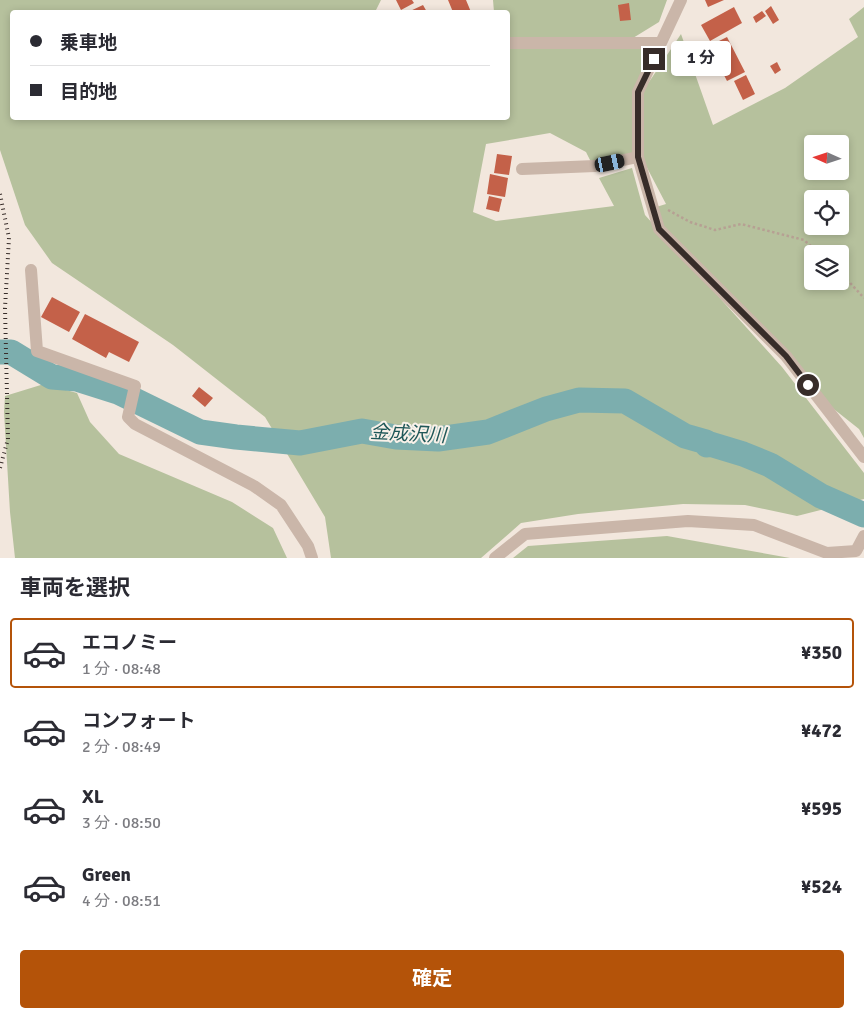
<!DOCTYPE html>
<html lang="ja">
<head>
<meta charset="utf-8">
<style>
  :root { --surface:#fff; --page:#f7f7f7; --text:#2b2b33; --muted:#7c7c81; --line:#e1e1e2; --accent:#b45309 }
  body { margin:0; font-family:Signika,"Noto Sans JP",sans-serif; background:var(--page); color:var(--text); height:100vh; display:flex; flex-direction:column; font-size:19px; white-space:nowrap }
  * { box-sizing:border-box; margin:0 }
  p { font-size:16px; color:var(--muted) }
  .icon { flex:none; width:28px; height:28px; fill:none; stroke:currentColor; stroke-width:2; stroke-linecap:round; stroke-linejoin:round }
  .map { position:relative; height:558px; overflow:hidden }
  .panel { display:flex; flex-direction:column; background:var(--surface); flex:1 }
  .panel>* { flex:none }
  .banner { position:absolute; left:10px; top:10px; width:500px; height:110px; border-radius:5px; box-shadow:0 2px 8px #0003; display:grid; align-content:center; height:110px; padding:0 20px; background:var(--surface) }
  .needle { width:32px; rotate:273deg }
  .tools { position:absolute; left:804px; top:135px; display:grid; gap:10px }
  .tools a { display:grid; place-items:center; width:45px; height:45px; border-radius:5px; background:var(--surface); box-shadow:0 2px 8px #0003; font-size:25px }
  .end { position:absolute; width:22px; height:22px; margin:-11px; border:6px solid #372c29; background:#fff; box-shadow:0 0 0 2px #fff }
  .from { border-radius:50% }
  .bubble { position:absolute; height:35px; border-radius:5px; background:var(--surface); box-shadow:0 2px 8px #0003; font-size:16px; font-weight:700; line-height:35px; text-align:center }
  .car { position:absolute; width:15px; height:30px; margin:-15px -8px; border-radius:6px; box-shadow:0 0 4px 1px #0007; background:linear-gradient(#222 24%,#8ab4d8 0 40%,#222 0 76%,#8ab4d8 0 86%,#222 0) }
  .banner b { display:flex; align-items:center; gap:18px; height:48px; font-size:19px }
  .banner b+b { border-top:1px solid var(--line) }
  .banner i { width:12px; height:12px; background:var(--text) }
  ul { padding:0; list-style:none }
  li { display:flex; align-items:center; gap:15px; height:70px; margin:0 10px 8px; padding:0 10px; border:2px solid transparent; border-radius:5px }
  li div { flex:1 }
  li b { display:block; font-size:19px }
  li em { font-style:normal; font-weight:700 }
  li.current { border-color:var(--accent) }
  li>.icon { width:45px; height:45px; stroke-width:1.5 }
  h2 { padding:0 20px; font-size:22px; line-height:60px }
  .cta { display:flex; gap:10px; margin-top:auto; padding:10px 20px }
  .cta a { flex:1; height:58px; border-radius:5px; background:var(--accent); color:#fff; font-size:20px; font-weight:700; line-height:58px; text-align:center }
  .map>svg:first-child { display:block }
  .green { fill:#b6c19d; fill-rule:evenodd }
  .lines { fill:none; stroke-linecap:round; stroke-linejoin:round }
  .river { stroke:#7caeae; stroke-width:25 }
  .building { fill:#c46149 }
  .path { stroke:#b6a093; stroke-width:2.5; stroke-dasharray:2.5 2.5; stroke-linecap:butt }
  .minor { stroke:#cab6a9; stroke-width:12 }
  .rail { stroke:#372c29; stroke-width:4; stroke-dasharray:1 4; stroke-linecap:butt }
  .route { stroke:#372c29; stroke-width:6 }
  .labels { text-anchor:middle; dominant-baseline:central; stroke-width:4; stroke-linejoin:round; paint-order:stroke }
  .water-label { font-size:19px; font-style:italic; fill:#1f5758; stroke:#f9f1e9 }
</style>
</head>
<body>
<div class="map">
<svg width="864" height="558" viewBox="0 0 864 558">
  <rect width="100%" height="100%" fill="#f2e7dd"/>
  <path class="green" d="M0,0H381L375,12H12V118H508V12H494L493,0H667L659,22L620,46L653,49L633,90L632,153L591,162L586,152L550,133L486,144L473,212L496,221L614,206L599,178L632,168L645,215L782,367L864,473V499L797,516L745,505L683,504L578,514L521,523L481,558H331L325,517L265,417L173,345L52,263L25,225L0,150Z
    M864,7V438L859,429L830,406L657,222L653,208L666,204L643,160V91L681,34L713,125L785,88L858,37L849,19ZM812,144H840V171H812ZM812,199H840V226H812ZM812,254H840V281H812Z
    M44,384L77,393L90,422L119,454L232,502L273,528L287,558H15L10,512L4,412L5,396Z
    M667,536L790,558H513L528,546Z"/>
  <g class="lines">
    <path class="river" d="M0,352H11L52,377L77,379L118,392L200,432L236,437L300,443L362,431L396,437L438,439L488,432L546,409L579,400L625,401L685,436L706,442L707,445L710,444L743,454L770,465L821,496L864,515"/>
  </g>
  <path class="building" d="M396,0H412L414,3L401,10Z
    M448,0H466L471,12H453Z
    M705,0H724L708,7Z
    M629,3L631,20L620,21L618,5Z
    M423,5L427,12H408Z
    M771,6L779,20L773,24L765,11Z
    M734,7L742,23L710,41L701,25Z
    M762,11L766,16L756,23L753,17Z
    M727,37L745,72L727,81L709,46Z
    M777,62L781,70L775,74L770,66Z
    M746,75L755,94L743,100L734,81Z
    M497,154L512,156L509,175L494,173Z
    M490,174L508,178L505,197L487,194Z
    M489,196L502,199L499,212L486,209Z
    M52,297L80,312L69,332L41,317Z
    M85,314L139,342L129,362L109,352L106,358L72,339Z
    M199,387L213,398L205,407L192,396Z"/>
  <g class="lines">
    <path class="path" d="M668,210L690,222L715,230L741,224L804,240L820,254
      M840,272L864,298"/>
    <path class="minor" d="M681,0L638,92V157L659,229L786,356L864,457
      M508,43H661
      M522,169L595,166L638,157
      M31,270L37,351L135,386L128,417L135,424L254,486L281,505L308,546L312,558
      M495,558L525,534L688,521L754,525L827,553L856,551L864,536"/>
    <path class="rail" d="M0,194L9,238L5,308L8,439L0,468"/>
  </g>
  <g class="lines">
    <path class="route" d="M654,59L638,92V157L659,229L786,356L808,385"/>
  </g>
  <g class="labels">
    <g class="water-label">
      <text transform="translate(408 434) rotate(3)">金成沢川</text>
    </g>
  </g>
</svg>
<div class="tools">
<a><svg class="needle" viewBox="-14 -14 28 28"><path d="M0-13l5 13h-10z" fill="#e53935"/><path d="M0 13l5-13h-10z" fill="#7c7c81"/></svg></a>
<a><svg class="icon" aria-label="locate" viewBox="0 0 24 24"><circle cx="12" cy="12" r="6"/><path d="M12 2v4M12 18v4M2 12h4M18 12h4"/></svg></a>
<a><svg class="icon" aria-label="layers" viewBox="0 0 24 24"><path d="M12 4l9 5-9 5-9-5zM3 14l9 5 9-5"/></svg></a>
</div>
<i class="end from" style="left:808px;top:385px"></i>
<i class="end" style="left:654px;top:59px"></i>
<div class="bubble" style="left:671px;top:41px;width:60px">1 分</div>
<i class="car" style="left:610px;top:163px;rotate:78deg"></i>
<div class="banner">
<b><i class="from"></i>乗車地</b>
<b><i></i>目的地</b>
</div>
</div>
<section class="panel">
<h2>車両を選択</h2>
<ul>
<li class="current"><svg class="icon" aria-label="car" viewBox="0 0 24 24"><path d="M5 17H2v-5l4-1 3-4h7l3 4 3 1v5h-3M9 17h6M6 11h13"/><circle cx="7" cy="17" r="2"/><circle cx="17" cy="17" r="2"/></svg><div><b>エコノミー</b><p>1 分 · 08:48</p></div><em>¥350</em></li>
<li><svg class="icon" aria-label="car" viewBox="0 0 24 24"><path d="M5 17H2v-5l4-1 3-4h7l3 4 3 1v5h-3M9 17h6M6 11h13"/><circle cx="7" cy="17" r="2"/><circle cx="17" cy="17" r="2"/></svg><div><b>コンフォート</b><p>2 分 · 08:49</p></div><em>¥472</em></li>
<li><svg class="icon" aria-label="car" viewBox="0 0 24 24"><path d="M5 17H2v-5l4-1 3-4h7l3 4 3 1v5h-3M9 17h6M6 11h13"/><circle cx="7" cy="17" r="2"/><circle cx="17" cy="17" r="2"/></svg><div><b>XL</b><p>3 分 · 08:50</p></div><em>¥595</em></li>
<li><svg class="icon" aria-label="car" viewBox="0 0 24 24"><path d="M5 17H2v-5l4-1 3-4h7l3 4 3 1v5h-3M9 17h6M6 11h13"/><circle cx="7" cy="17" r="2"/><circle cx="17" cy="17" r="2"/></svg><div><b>Green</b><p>4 分 · 08:51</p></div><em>¥524</em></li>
</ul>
<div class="cta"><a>確定</a></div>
</section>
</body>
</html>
